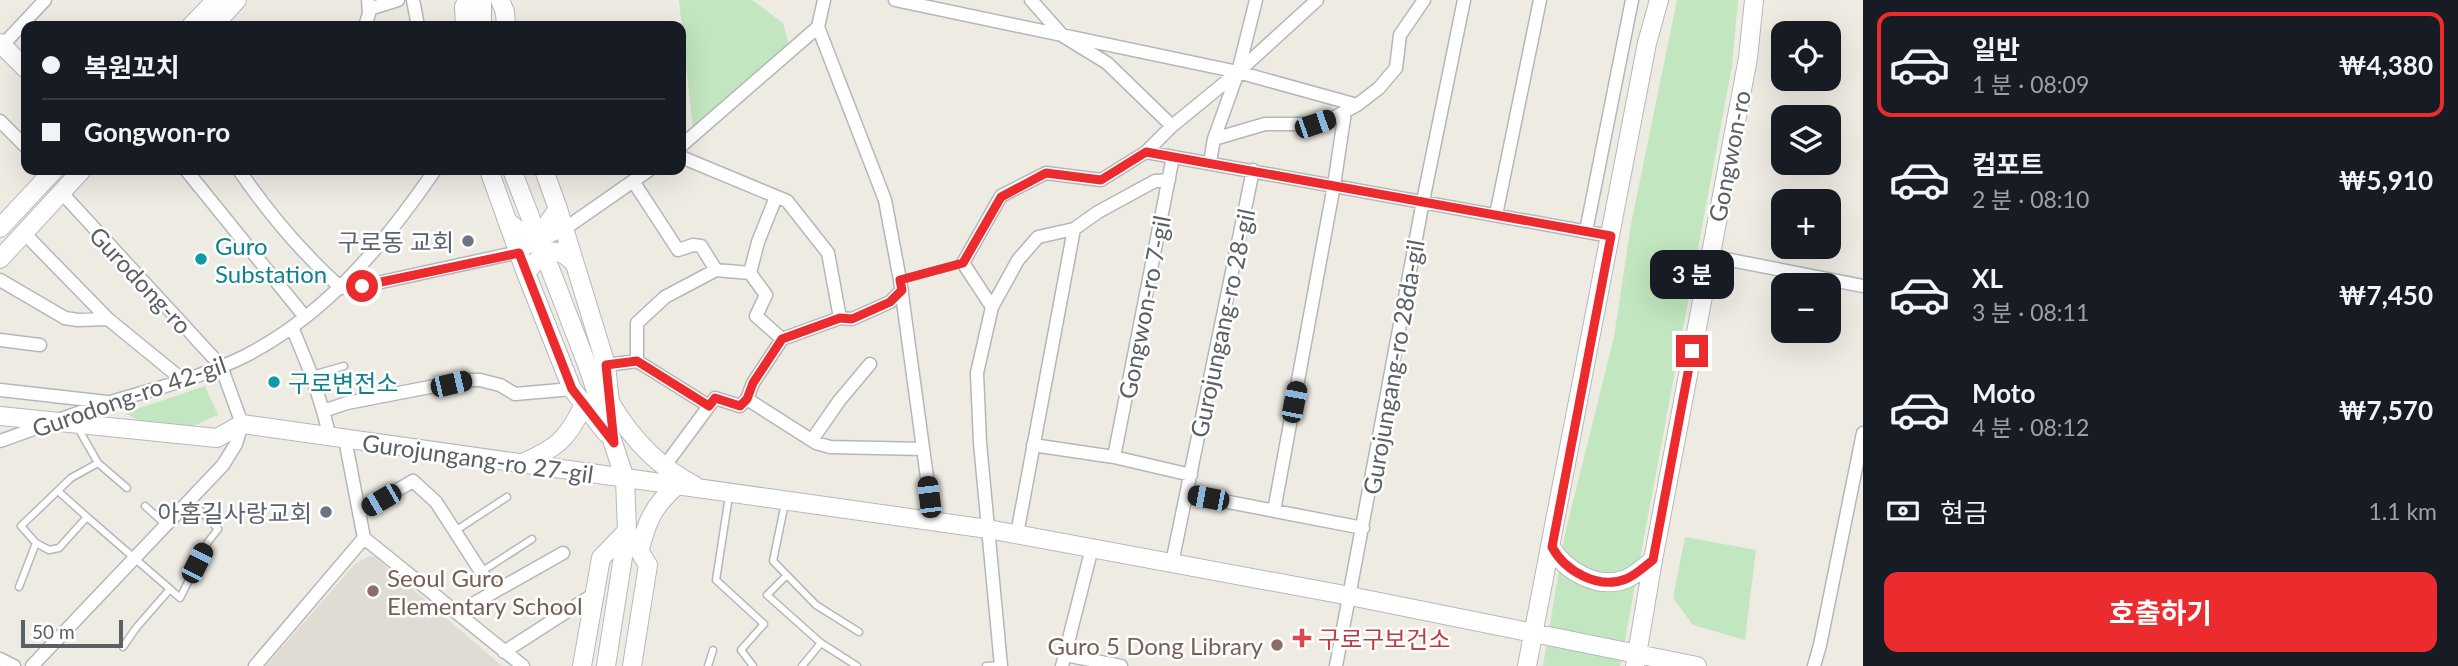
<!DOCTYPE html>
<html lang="ko">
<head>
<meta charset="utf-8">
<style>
  :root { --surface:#171b24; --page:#20242c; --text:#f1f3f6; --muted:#9ea1a6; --line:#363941; --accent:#ec2b2e }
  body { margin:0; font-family:Lato,"Noto Sans KR",sans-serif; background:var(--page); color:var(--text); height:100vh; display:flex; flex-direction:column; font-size:26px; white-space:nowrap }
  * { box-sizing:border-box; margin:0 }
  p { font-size:23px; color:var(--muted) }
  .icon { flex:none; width:38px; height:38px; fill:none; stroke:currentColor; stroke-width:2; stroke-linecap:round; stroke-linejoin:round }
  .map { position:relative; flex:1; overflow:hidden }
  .side { display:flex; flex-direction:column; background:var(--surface); width:595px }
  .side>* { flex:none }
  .banner { position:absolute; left:21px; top:21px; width:665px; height:154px; border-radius:14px; box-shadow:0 7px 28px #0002; display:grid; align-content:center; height:154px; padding:0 21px; background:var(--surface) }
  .buttons { position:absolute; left:1771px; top:21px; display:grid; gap:14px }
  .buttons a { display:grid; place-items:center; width:70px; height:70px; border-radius:14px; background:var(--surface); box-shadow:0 7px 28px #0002; font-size:35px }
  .scale { position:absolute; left:21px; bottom:18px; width:102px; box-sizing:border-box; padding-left:7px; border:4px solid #5b6064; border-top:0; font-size:19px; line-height:24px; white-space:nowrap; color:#5b6064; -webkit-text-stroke:5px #fff; paint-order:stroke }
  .end { position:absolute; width:32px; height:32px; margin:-16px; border:9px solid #ec2b2e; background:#fff; box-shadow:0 0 0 4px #fff }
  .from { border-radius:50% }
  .bubble { position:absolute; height:49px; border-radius:14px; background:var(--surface); box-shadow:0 7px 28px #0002; font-size:23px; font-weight:700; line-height:49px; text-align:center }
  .car { position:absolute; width:21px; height:42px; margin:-21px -10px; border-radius:9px; box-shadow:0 0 5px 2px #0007; background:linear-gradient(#222 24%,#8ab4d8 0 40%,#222 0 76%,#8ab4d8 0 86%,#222 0) }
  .banner b { display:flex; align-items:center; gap:24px; height:66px; font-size:26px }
  .banner b+b { border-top:2px solid var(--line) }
  .banner i { width:18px; height:18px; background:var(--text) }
  ul { padding:12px 0 0; list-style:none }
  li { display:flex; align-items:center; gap:21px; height:105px; margin:0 14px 10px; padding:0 7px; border:4px solid transparent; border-radius:14px }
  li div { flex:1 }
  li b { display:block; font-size:26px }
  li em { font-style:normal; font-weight:700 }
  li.current { border-color:var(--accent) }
  li>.icon { width:63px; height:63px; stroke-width:1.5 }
  .pay { display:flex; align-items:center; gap:18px; height:77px; padding:0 21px; font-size:26px }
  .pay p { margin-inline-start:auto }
  .button { display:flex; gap:14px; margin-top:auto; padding:14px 21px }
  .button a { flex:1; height:80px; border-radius:14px; background:var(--accent); color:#fff; font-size:28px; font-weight:700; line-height:80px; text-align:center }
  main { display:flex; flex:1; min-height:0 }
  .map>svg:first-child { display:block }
  .education { fill:#e0dcd4 }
  .green { fill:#c2e6bf }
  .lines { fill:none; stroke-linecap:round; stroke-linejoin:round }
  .lane-casing { stroke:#b4b7ba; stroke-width:9 }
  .street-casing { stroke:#b4b7ba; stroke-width:15 }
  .secondary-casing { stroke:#b4b9be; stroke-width:20 }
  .lane { stroke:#fff; stroke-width:6 }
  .street { stroke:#fff; stroke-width:12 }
  .secondary { stroke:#fff; stroke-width:18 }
  .route { stroke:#ec2b2e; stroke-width:9 }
  .worship-dot { fill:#6b7280; stroke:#fff; stroke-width:2.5 }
  .culture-dot { fill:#0f9aa8; stroke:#fff; stroke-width:2.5 }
  .education-dot { fill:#8d6e63; stroke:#fff; stroke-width:2.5 }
  .health-dot { fill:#e0444e; stroke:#fff; stroke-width:2.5 }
  .labels { text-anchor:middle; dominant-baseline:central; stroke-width:5; stroke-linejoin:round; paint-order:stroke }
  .street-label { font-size:24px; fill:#5b6064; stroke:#fff }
  .worship-label { font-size:24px; fill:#5b616d; stroke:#fff; text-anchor:end }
  .culture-label { font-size:24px; fill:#0d838f; stroke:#fff; text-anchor:start }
  .education-label { font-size:24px; fill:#785e54; stroke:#fff; text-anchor:start }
  .health-label { font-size:24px; fill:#be3a42; stroke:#fff; text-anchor:start }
</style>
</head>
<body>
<main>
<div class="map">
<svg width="1863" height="666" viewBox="0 0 1863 666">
  <rect width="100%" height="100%" fill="#eeebe3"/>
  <path class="education" d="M369,556L375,557L502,666H266L355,564Z"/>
  <path class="green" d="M679,0H752L783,23L789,46L693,128Z
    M1677,0H1738L1732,66L1620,666H1543L1565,534L1614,337L1631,224Z
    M205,386L218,415L193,426L146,424L125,413Z
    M1685,537L1756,550L1745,640L1693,625L1673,598Z"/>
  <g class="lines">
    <g class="lane-casing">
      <path id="lane" d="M900,280L963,263
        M312,375L344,366
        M78,428L98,463L127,488
        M729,496L716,580L764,624L741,650L753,666
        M785,503L773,561L816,605L859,632
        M145,506L165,524
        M87,517L170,589
        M455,531L507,497
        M36,543L49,550L59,548L87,517L58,491
        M481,572L532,539
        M787,575L767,595L821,643L857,666
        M19,587L36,543L21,526L71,478L98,463
        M123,647L136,628L170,589L180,598L208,542L218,529L189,499
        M708,666L713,650
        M802,666L821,643
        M986,666L1001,665"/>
    </g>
    <g class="street-casing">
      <path id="street" d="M413,0L418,26
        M895,0L1238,72L1357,105
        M1031,0L1063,36L1107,63L1172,126
        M369,9L398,0
        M365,26L369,14L368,0
        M818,27L885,200L900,280L933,521
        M0,48L45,0
        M0,121L26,147
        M1214,139L1265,124H1315L1335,117L1357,105L1379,88L1396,68L1400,35L1424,0
        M681,146L818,27L824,0
        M1146,152L1610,236
        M681,157L787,201L828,253L840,318
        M1210,162L1214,139L1238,72L1256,0
        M186,170L305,317
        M239,170C269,214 301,252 341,288L363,286L519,252L563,230L649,170
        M633,181L678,250L693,245L701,246L716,270L750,273
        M776,197L758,242L750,273L766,295L756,316L782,339
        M1496,215L1540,0
        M1586,231L1632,0
        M24,233L108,319L184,381
        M1710,256L1863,286
        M716,270L665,297L637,323V361L709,406L715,398L740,406L747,399L816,443L830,447L923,449
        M0,280L65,318L78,320L108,319
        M992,307L1018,260L1038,237L1074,229L1098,212L1155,181L1169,180
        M292,327L312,376L323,411
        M0,340L40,345
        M606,365L637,361
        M0,390L107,402
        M747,399L753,383L782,339L840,318L852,319L890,302L902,290
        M330,437L323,411L347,403L466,380H480L500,385L515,394L572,389
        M345,439L364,538L523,666
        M812,440L839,401L870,364
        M0,441C37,428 73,414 111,402C157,388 204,377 247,355C329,312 384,244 435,170
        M1033,445L1114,457L1191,475
        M1114,457L1173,157
        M664,467L709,406
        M1187,494L1363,528
        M1274,511L1334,185L1345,112
        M360,512L413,481L436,502L494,592
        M1017,534L1074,229
        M1172,563L1253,170
        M463,618L471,605L563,553
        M504,652L594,594
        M1065,655L1121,666
        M0,659L14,666
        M32,666L223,465L236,444L242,424L221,366L61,192
        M255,666L364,538
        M1001,666L980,443L977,373L992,307L963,263L1001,196L1046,173L1101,180L1146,152L1172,126L1238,72L1317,0
        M1062,666L1092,548
        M1336,666L1423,201L1464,0
        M1814,666L1820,645L1863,433"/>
    </g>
    <g class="secondary-casing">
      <path id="secondary" d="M500,0L505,12L506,26
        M191,26L216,0
        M213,26L237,0
        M465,26L464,7L467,0
        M482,26V0
        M0,43L26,69
        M489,170L526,273L572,389L606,433
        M512,170L531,219
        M544,170L558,209L606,365L611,412
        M507,221L524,235L544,229L558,209
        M0,228L54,170
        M0,259L82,170
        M549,266L588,367L625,479L627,531L606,666
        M526,273C540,255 553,241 573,262
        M611,404C632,439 658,467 694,485
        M0,416L217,438L242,424L988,529L1350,596L1697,666
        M520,464C555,449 568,440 584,404
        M1551,547C1565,571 1598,590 1626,579C1636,575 1645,566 1653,560
        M640,549C647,520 654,506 676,486
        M582,666L601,558L627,531L648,565L632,666
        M1527,666L1647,43L1659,0
        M1635,666L1653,560L1748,58L1754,0"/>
    </g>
    <use href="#lane" class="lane"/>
    <use href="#street" class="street"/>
    <use href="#secondary" class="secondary"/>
  </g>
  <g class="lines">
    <path class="route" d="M362,286L519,253L572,389L614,443L606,365L637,361L709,406L715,398L740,406L747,399L753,383L782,339L840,318L852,319L890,302L902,290L900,280L963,263L1001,197L1046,173L1101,180L1146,152L1611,236L1552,547C1565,571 1598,590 1626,579C1636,575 1645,566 1653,560L1692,351"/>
  </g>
  <g class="worship-dot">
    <circle cx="468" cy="241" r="7"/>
    <circle cx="326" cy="512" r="7"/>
  </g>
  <g class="culture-dot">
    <circle cx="201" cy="259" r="7"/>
    <circle cx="274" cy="382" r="7"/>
  </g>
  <g class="education-dot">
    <circle cx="373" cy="591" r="7"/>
    <circle cx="1277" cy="645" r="7"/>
  </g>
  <path class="health-dot" d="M1298.5 627.5h7v7h7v7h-7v7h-7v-7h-7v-7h7z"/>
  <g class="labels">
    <g class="street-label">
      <text transform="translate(1729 156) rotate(-79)">Gongwon-ro</text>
      <text transform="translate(141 280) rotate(47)">Gurodong-ro</text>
      <text transform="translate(1144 307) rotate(-79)">Gongwon-ro 7-gil</text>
      <text transform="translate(1222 323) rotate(-78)">Gurojungang-ro 28-gil</text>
      <text transform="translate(1393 367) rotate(-80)">Gurojungang-ro 28da-gil</text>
      <text transform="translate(129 396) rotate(-19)">Gurodong-ro 42-gil</text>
      <text transform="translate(478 458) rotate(8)">Gurojungang-ro 27-gil</text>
    </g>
    <g class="worship-label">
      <text x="454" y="241">구로동 교회</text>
      <text x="312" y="512">아홉길사랑교회</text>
    </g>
    <g class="culture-label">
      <text x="215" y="245">Guro<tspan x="215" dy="28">Substation</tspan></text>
      <text x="288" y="382">구로변전소</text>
    </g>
    <g class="education-label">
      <text x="387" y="577">Seoul Guro<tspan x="387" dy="28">Elementary School</tspan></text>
      <text x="1263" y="645" text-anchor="end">Guro 5 Dong Library</text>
    </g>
    <g class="health-label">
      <text x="1318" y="638">구로구보건소</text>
    </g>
  </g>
</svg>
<div class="buttons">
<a><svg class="icon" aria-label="locate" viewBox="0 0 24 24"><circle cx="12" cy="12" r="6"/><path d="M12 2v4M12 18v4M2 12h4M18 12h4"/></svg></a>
<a><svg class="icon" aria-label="layers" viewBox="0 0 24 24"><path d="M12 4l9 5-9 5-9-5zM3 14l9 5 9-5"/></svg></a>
<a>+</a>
<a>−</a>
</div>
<div class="scale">50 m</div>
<i class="end from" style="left:362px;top:286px"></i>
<i class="end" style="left:1692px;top:351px"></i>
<div class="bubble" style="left:1650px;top:250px;width:84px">3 분</div>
<i class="car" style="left:1315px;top:124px;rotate:71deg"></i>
<i class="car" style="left:451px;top:384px;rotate:77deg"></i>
<i class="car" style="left:1294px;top:402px;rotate:11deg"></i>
<i class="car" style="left:929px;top:497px;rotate:353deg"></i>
<i class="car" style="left:1208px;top:498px;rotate:281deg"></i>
<i class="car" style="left:381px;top:500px;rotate:240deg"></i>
<i class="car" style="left:197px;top:563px;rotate:27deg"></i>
<div class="banner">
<b><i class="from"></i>복원꼬치</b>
<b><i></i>Gongwon-ro</b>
</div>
</div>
<section class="side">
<ul>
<li class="current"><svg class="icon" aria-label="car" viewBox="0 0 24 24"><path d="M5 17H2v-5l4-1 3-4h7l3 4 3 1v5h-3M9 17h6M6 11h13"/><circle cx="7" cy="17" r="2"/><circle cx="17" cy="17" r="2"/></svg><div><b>일반</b><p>1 분 · 08:09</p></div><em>₩4,380</em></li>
<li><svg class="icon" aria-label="car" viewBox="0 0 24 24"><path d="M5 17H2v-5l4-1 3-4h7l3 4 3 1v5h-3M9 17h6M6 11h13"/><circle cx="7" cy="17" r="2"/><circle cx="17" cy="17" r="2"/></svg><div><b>컴포트</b><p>2 분 · 08:10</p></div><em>₩5,910</em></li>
<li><svg class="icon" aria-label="car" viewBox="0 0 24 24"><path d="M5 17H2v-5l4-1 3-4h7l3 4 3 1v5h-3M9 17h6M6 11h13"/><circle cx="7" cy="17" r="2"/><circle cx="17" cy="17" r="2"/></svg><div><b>XL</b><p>3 분 · 08:11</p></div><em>₩7,450</em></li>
<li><svg class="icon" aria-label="car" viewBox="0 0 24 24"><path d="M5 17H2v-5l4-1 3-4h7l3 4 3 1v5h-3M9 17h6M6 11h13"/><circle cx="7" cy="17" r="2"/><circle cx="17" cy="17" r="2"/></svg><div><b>Moto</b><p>4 분 · 08:12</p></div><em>₩7,570</em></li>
</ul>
<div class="pay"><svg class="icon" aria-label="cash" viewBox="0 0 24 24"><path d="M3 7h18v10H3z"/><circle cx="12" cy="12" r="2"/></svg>현금<p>1.1 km</p></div>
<div class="button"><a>호출하기</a></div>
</section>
</main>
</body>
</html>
